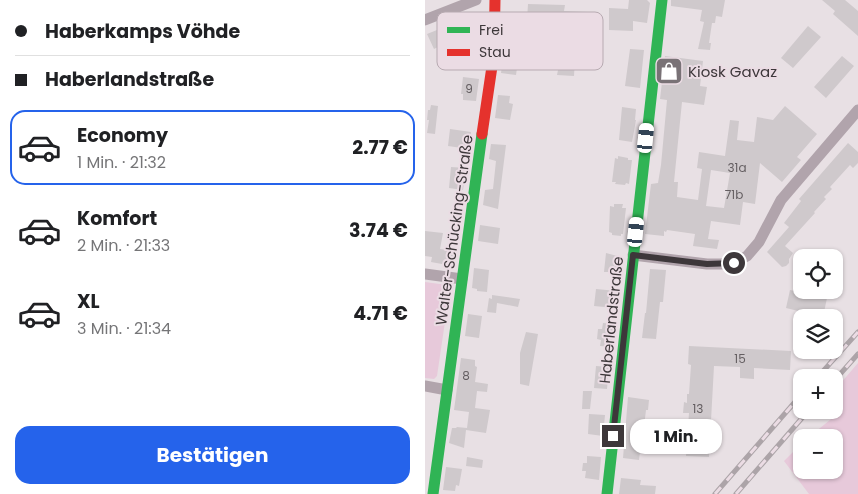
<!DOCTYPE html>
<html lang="de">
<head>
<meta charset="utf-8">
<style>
  :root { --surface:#fff; --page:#f2f2f2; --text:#202124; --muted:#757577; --line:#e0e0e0; --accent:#2563eb }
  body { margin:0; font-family:Poppins,sans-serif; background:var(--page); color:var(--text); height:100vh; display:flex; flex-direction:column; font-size:19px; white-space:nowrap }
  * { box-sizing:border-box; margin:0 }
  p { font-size:16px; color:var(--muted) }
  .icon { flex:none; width:28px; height:28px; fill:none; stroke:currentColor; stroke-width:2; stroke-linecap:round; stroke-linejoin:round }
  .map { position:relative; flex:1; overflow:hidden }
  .details { display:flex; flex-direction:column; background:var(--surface); width:425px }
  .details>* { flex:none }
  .banner { display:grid; align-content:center; height:110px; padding:0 15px; background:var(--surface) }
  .fabs { position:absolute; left:368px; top:249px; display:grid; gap:10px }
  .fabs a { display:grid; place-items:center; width:50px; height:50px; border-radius:10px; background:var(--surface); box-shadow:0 1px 4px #0004; font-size:25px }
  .end { position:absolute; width:22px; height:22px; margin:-11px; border:6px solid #3d373a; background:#fff; box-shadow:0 0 0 2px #fff }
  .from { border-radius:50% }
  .bubble { position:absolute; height:35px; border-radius:15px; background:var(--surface); box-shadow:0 1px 4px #0004; font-size:16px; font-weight:700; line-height:35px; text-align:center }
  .car { position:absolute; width:15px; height:30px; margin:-15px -8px; border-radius:6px; box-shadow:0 0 4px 1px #0007; background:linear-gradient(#fff 24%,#345 0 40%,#fff 0 76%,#345 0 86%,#fff 0) }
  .banner b { display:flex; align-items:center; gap:18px; height:48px; font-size:19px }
  .banner b+b { border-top:1px solid var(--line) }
  .banner i { width:12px; height:12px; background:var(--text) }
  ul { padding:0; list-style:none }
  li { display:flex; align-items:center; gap:15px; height:75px; margin:0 10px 8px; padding:0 5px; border:2px solid transparent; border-radius:15px }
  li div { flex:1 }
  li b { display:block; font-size:19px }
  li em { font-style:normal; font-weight:700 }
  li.selected { border-color:var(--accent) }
  li>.icon { width:45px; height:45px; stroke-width:1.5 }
  .cta { display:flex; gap:10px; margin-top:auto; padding:10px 15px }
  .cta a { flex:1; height:58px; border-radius:15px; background:var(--accent); color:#fff; font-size:20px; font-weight:700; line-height:58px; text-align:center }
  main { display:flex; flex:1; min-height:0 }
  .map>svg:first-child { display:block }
  .green { fill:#e7c9da }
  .building { fill:#cfc9cc; fill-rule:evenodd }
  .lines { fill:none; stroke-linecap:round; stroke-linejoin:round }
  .street { stroke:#b1a4ac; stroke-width:11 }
  .fast { stroke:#30b455; stroke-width:11 }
  .jam { stroke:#e5322d; stroke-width:11 }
  .rail-casing { stroke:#aca4a8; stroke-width:5 }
  .rail { stroke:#ebdce4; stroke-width:3; stroke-dasharray:9; stroke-linecap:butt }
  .route { stroke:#3d373a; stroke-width:6 }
  .labels { text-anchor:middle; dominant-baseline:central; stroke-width:4; stroke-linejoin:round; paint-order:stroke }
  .number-label { font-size:12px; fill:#645e61 }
  .poi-label { font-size:15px; fill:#3d373a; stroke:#ebdce4; text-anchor:start }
  .street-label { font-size:15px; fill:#3d373a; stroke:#ebdce4 }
  .key { fill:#ebdce4; stroke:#b7aab1; stroke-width:1 }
  .key-label { font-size:14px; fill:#3d373a }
</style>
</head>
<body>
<main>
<section class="details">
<div class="banner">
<b><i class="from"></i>Haberkamps Vöhde</b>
<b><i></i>Haberlandstraße</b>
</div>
<ul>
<li class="selected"><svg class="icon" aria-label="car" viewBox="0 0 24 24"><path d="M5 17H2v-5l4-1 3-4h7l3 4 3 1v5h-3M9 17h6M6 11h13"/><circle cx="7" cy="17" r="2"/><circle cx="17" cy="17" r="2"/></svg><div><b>Economy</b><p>1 Min. · 21:32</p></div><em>2.77 €</em></li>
<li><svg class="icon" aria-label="car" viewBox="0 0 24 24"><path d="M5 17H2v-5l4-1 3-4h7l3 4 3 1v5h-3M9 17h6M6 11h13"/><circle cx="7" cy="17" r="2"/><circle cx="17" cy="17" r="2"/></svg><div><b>Komfort</b><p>2 Min. · 21:33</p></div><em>3.74 €</em></li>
<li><svg class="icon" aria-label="car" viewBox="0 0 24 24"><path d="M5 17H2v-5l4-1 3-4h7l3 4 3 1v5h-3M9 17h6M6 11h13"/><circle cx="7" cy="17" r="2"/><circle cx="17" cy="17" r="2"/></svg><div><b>XL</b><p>3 Min. · 21:34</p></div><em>4.71 €</em></li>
</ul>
<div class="cta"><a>Bestätigen</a></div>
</section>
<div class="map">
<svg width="433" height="494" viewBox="0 0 433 494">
  <rect width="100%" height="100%" fill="#e8e0e4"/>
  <path class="green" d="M0,282L22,285L25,288L12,376L9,379L0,378Z
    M433,363V494H384L359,461L376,444V470H409V438L384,437L416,411L409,403V391Z"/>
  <path class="building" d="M204,0H222L225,3L222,23L208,21V31L184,30V8L203,9Z
    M246,0H300L297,17L291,16L290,23H287L284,43H286L285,50L273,49L279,22L275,21L277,10L246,6Z
    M397,0H420L433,11V36L408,14L410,11Z
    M103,4L140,5L139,11L163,12L162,34H150L151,20H102Z
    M37,20L44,35L33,39L36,50L35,64L26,65L25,58L19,44L9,49L2,34Z
    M383,26L396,37L368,68L356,58Z
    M205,49L219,50L215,88L200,86Z
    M79,52L94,54L91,75L76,73Z
    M136,55L150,57L149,76L132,75Z
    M240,56L278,61L275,86L282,87L279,105L257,102L249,182H253L252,197L273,200L277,169L272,168L274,152L300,156L305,120L314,121L312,140L329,142L332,117L348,120L360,106L392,134L372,157L376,160L357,182L335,163L330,204L318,202L315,225L286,221L283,239L294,240L292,249L268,246L270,234L242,230L241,232L239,231V236L220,234L226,184L233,183L236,165L242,100L235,99ZM286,170L305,173L299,208L281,206Z
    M417,56L429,66L401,98L389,87Z
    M38,77L54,79L51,101L38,100V94H36Z
    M73,95L85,96L84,103L88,104L85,120L70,118Z
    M6,105L13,106L10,134L2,133L4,120H2L3,110H5Z
    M197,107L211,109L210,120H211L207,142L194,140Z
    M25,129L46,132L44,149L23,146Z
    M423,143L433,152V163L428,168L425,165L405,187L407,189L399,197L401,199L389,212L390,213L360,246L368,253L364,259V263L361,266L357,267L342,252L364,227L359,223L376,201L374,199Z
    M66,144L81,145L73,209L58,205L60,190L68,189L71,161L64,159Z
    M193,156L203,158V160H207L204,184L201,183L200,185L190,184L191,182H187L190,158L193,159Z
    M26,167L41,168L38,190L24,188Z
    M189,204H198L197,208H201L198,234H196V236L187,235V233L184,232L185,206L189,207Z
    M55,225L75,228L73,244L53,241Z
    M0,231L18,233L15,249L30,251L28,266L6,262L7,257L0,256Z
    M181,253L196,257L194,272H179Z
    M49,268L64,270L62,292L52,291V289L47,288Z
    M225,269L241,270L238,302H235L231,339L217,338L220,313H221Z
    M171,289L192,291L190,308L169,306Z
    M365,290L402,298L398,317L361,308Z
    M67,295L95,299L93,307L72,303L71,313L62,312L64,298L67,299Z
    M43,314L57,316L54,338L40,336Z
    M178,323L189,324L186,347L175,346L176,340L172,339L173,329H177Z
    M101,332L113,334L104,386L95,384V353Z
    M264,346L366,351L365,370L329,368V379L315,378V367L289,366L284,457L261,456L264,413H258L259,402L262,403V394H264L266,365L263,364Z
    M36,358L50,360V366L52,367L50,382L63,384L62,392L52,391L50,408L65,410L61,433L41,430L39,448L24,443L27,428H31L32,427L42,428L44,412L29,410Z
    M171,366L184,367L182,389L169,388Z
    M158,391H167L165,409H157Z
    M203,397L224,400L223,410H221L218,435H217L214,460L198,458Z
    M164,414L180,415L178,436L163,434Z
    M162,456L176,457L174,480L160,478L161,471H157L158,463H162Z
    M42,457L58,460L57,468L41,466Z
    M21,467L37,469L34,486L31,485L30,491L18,490Z
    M196,478L216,480L215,485L231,486L230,494H194Z"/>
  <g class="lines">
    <path class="street" d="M0,20L51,0
      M208,255L282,264H296L309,263L322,256L334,242L356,200L433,110
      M0,274L37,279
      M0,386L22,390"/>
    <path class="fast" d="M8,494L57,134
      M182,494L237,0"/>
    <path class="jam" d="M57,134L69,53L70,0"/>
    <g class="rail-casing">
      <path id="rail" d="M392,378L433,332
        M409,381L433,354
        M290,494L376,395
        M311,494L384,410"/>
    </g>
    <use href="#rail" class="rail"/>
  </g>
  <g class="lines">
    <path class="route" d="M188,436L208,255L282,264L309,263"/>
  </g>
  <defs>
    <g id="shop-square" transform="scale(1.4375)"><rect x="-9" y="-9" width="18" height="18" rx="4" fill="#797276" stroke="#ebdce4"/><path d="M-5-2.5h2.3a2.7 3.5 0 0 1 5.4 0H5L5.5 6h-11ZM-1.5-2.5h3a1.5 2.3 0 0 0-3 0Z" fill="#fff"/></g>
  </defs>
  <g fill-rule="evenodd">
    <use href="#shop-square" x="244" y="71"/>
  </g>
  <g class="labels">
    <g class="number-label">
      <text x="44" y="88">9</text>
      <text x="312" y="167">31a</text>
      <text x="309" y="194">71b</text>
      <text x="315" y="358">15</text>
      <text x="41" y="375">8</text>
      <text x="273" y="408">13</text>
    </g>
    <g class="poi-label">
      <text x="263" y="71">Kiosk Gavaz</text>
    </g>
    <g class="street-label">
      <text transform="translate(29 230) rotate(-82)">Walter-Schücking-Straße</text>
      <text transform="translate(186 320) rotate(-84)">Haberlandstraße</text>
    </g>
  </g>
  <rect x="12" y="12" width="166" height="58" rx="8" class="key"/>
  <rect x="22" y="27" width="23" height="6" fill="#30b455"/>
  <rect x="22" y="49" width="23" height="7" fill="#e5322d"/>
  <g class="key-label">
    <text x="54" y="35">Frei</text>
    <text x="54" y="57">Stau</text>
  </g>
</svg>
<div class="fabs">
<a><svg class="icon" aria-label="locate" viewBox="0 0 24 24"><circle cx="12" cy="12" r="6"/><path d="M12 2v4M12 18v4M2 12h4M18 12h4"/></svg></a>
<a><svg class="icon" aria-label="layers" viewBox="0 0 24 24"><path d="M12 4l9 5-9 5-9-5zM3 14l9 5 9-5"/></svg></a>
<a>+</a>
<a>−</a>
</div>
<i class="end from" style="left:309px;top:263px"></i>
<i class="end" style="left:188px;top:436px"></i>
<div class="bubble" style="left:205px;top:419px;width:92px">1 Min.</div>
<i class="car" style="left:221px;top:138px;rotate:6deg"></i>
<i class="car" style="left:211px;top:232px;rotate:6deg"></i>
</div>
</main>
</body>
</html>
